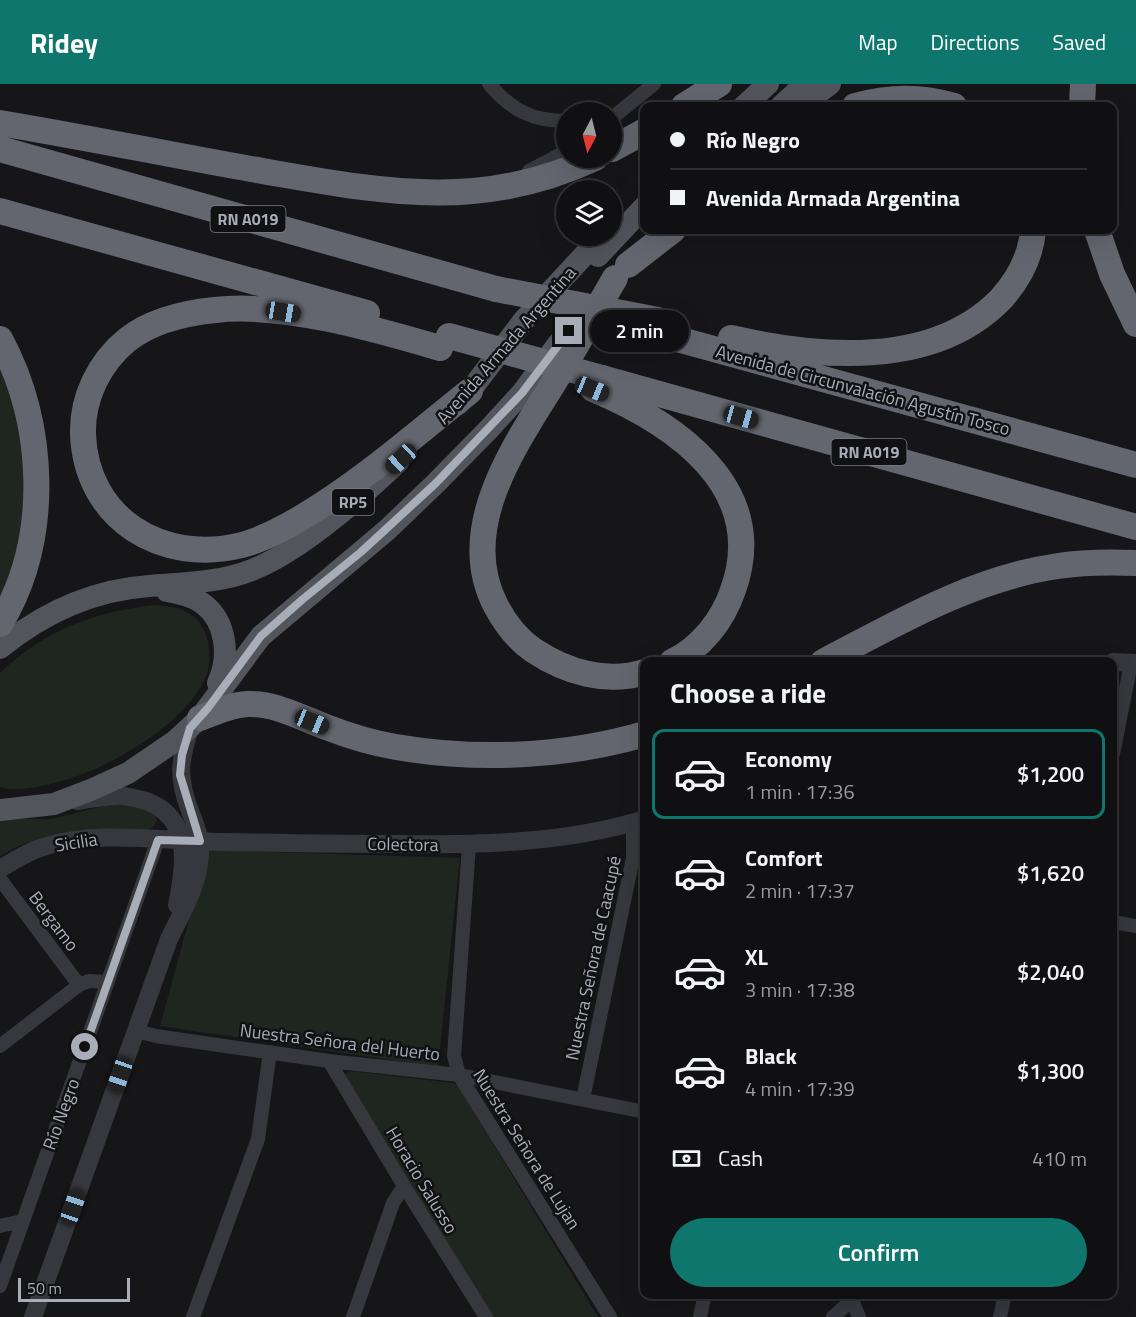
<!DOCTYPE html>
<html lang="en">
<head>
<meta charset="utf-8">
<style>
  :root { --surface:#101012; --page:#19191b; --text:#f1f3f6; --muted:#9c9d9f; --line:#303032; --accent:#0f766e }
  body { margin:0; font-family:"Titillium Web",sans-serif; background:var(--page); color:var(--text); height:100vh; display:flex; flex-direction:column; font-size:22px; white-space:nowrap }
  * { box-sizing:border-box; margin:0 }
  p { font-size:20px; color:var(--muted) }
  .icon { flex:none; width:33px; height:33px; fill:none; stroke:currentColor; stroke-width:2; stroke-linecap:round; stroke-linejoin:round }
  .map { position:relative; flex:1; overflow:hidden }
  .details { position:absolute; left:640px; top:573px; width:477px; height:642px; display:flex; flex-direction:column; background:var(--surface); border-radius:12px; box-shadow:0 6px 24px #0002,0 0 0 2px var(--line) }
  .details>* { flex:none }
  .hud { position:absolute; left:640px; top:18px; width:477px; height:132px; border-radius:12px; box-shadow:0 6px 24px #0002,0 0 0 2px var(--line); display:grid; align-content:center; height:132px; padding:0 30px; background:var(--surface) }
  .needle { width:39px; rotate:187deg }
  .controls { position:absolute; left:556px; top:18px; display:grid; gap:12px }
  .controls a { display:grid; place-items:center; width:66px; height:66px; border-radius:50%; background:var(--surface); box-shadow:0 6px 24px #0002,0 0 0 2px var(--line); font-size:30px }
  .scale { position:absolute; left:18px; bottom:15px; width:112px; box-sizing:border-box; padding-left:6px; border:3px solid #a8adb8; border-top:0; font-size:16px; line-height:21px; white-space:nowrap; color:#a8adb8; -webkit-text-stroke:4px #111113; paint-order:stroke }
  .end { position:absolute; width:27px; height:27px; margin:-14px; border:8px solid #a8adb8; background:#111; box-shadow:0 0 0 3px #111 }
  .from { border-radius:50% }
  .bubble { position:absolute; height:42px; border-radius:21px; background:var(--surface); box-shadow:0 6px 24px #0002,0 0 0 2px var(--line); font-size:20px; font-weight:600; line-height:42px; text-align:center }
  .car { position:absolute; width:18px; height:36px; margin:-18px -9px; border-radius:8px; box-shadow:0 0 4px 2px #0007; background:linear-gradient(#222 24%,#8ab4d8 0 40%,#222 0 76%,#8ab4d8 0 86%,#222 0) }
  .hud b { display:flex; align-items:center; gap:21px; height:57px; font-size:22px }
  .hud b+b { border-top:2px solid var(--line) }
  .hud i { width:15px; height:15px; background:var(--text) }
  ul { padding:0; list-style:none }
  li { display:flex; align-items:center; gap:18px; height:90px; margin:0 12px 9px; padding:0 18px; border:3px solid transparent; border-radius:12px }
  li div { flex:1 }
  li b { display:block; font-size:22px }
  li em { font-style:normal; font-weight:600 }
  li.selected { border-color:var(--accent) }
  li>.icon { width:54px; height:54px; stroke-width:1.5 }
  h2 { padding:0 30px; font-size:27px; line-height:72px }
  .pay { display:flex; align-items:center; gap:15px; height:66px; padding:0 30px; font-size:22px }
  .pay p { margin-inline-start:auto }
  .cta { display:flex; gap:12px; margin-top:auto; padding:12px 30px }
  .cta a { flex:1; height:69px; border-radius:36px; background:var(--accent); color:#fff; font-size:24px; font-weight:600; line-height:69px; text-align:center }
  header { display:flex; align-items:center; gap:36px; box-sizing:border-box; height:84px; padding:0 30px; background:var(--accent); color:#fff }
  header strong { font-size:28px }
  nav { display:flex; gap:33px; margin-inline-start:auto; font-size:21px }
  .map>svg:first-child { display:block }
  .green { fill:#1e261f }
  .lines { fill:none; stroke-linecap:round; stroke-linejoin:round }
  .minor { stroke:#37383d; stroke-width:14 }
  .tertiary { stroke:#37383d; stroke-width:18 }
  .primary { stroke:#53555c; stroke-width:22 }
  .motorway { stroke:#63666e; stroke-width:26 }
  .motorway-bridge { stroke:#63666e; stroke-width:26 }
  .route { stroke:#a8adb8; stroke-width:8 }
  .labels { text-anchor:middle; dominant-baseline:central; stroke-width:5; stroke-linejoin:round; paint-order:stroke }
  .shield { fill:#111113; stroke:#7b7e86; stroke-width:1.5 }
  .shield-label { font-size:16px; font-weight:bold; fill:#a8adb8 }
  .street-label { font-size:18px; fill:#a8adb8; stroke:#111113 }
</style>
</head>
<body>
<header>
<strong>Ridey</strong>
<nav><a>Map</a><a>Directions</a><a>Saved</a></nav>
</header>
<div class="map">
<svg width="1136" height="1233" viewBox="0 0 1136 1233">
  <rect width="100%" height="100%" fill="#161618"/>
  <path class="green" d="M0,280L12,310L22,352L27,434L0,526Z
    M155,521C177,522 198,528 206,551C211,566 211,585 203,599C176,649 91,695 36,703C24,705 11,707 0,703V589C43,547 96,527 155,521Z
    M119,718L139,722L155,731L157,737L153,743L146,748C96,749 44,744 0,772V735H52Z
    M208,766L460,774L438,983L160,942Z
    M350,987L453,999L458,1002L598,1233H493L345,994L346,989Z"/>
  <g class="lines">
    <path class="minor" d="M489,0C512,26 531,37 567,37
      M612,34L654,0
      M529,87L567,67
      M1113,670L1131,579
      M469,761L454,972L459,991L610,1233
      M0,795L79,901
      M1113,838L1136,842
      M136,947L156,952L329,977L459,991L645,1028
      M0,962L79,901L89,897L108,898
      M329,977L404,1102L486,1233
      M583,1015L633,774V739
      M0,1142L23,1137
      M0,1202L158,756
      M193,1233L258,1055L270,968
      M353,1233L393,1119L404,1102
      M700,1233L705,1210
      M833,1233L852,1216L859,1233
      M1000,1233L1005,1210"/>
    <path class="tertiary" d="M1113,578L1136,579
      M77,717C89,715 101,713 114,712C125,711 135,714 146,717C193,734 185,783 177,821
      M0,785C13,777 26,769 40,764C95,745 163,757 221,758C278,759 336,760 393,760C477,761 564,760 645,735
      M33,1233L169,855C184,825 202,795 200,760C199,748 193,735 189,724C177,692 180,676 190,644"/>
    <path class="primary" d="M744,22L768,0
      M781,22L805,0
      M801,22L830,0
      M598,172L645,122
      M458,320L470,307L524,236L602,152
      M167,507C179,509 192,512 202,519C227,537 230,573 218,599
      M0,564C43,529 93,506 149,502C184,499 219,499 252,486C300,467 360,414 398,378
      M0,726L54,720L93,705L128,689L175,657L200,634L261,552L387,446L436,399L489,345L522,309L558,260L591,221"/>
    <path class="motorway" d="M684,22L719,0
      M855,22C887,13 922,12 954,22
      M1082,22L1083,0
      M0,39C84,53 167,70 251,85C374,106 476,130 595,74
      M0,65L496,205
      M612,65L645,47
      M0,127L367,229
      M1097,146L1112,190L1136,240
      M628,181L673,146
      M615,194C593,232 572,270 548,308C510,369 457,448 496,522C505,539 517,555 533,566C566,588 606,600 645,588
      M648,247L1136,381
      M731,254C818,274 933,285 1001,215C1019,195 1031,172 1033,146
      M0,255C46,341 51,455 0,540
      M440,264C375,245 282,218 215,226C185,229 151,237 127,256C99,279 82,314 83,350C86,435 162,481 242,461C264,455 286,443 306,431C364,396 416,350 470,307
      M602,294L1136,443
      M593,305C674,339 770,403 733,506C723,536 701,564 672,578
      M823,578C897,539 974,494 1058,482C1084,478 1110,478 1136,479
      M200,634C215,628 231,621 248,620C275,619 301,634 326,643C349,652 372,659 396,663C478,677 565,673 645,650"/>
    <path class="motorway-bridge" d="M496,205L658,236
      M449,252L602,294"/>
  </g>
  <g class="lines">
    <path class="route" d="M85,963L158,756L200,757L180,691L182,671L190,644L208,624L261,552L303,515L361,468L436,399L522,309L569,247"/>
  </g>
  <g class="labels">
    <g class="shield">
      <rect x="210.5" y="122" width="75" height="26" rx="4.5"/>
      <rect x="831.5" y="355" width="75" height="26" rx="4.5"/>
      <rect x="332" y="405" width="42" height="26" rx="4.5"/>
    </g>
    <g class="shield-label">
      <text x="248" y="135">RN A019</text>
      <text x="869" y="368">RN A019</text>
      <text x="353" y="418">RP5</text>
    </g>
    <g class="street-label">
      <text transform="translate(506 261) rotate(-49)">Avenida Armada Argentina</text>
      <text transform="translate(863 306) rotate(15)">Avenida de Circunvalación Agustín Tosco</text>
      <text transform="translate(76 758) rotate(-9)">Sicilia</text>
      <text transform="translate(403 760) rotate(1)">Colectora</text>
      <text transform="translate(54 837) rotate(53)">Bergamo</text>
      <text transform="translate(593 874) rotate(-78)">Nuestra Señora de Caacupé</text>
      <text transform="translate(340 958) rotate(7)">Nuestra Señora del Huerto</text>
      <text transform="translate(61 1030) rotate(-70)">Río Negro</text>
      <text transform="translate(527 1065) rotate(58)">Nuestra Señora de Lujan</text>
      <text transform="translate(422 1096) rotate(59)">Horacio Salusso</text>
    </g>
  </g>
</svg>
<div class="controls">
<a><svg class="needle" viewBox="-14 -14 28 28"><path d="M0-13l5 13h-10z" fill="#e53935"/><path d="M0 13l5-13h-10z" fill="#9c9d9f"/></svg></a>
<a><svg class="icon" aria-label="layers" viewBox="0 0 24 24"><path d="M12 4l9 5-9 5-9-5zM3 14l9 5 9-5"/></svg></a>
</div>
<div class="scale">50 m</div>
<i class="end from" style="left:85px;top:963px"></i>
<i class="end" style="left:569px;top:247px"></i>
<div class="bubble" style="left:590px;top:226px;width:99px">2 min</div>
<i class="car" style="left:283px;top:228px;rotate:99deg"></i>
<i class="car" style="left:592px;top:305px;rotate:112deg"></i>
<i class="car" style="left:741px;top:333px;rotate:106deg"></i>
<i class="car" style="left:401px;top:375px;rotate:227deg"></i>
<i class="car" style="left:312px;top:638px;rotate:112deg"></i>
<i class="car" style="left:120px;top:991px;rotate:199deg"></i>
<i class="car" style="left:73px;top:1123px;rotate:19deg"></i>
<div class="hud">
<b><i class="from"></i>Río Negro</b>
<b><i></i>Avenida Armada Argentina</b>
</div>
<section class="details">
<h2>Choose a ride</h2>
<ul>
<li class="selected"><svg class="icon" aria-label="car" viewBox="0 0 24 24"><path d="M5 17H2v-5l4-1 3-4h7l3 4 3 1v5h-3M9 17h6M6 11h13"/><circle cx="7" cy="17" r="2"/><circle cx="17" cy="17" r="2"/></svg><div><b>Economy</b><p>1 min · 17:36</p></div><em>$1,200</em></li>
<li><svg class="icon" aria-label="car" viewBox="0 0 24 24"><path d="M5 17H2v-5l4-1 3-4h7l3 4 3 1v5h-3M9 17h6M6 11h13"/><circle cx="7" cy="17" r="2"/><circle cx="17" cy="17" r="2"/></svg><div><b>Comfort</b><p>2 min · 17:37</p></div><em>$1,620</em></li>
<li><svg class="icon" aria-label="car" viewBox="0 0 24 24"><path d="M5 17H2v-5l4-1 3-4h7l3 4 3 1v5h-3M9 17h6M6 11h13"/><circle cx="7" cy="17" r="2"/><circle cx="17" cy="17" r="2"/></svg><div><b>XL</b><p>3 min · 17:38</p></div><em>$2,040</em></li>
<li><svg class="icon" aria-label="car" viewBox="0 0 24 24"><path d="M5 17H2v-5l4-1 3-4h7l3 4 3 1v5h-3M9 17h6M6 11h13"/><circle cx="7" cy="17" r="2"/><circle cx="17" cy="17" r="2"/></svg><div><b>Black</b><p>4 min · 17:39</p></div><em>$1,300</em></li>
</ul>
<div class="pay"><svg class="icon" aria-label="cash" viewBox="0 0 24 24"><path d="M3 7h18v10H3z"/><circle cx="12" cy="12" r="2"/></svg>Cash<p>410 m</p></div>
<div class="cta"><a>Confirm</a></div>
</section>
</div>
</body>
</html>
